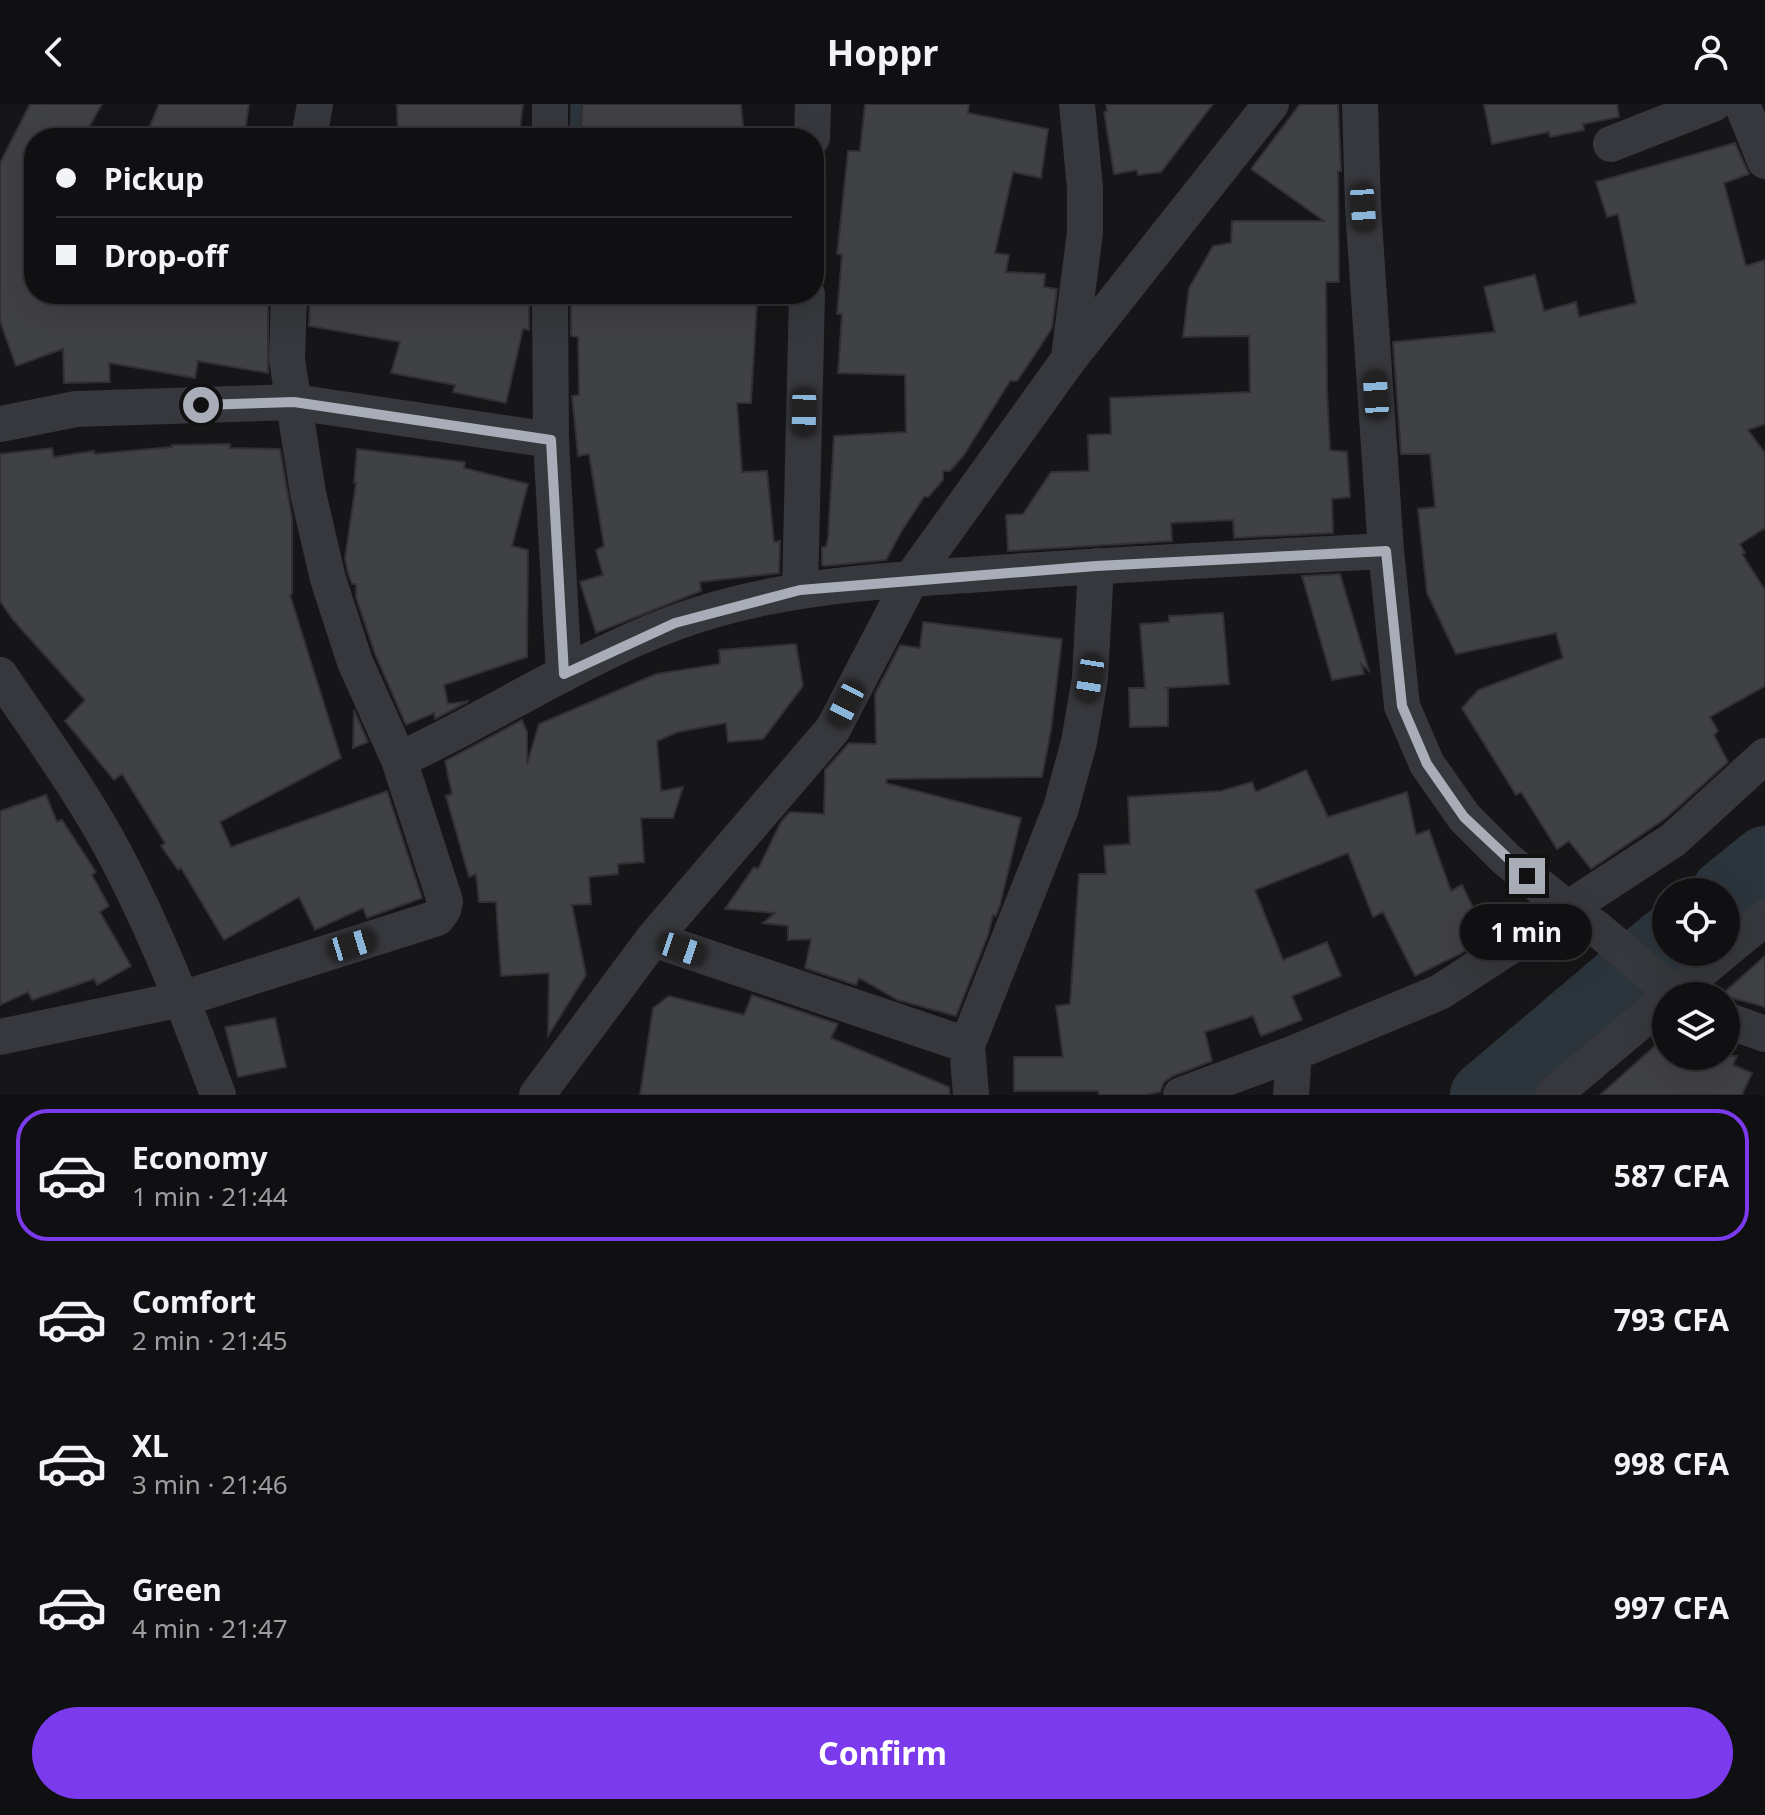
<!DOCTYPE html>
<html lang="en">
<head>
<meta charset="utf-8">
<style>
  :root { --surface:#101012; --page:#1e1e20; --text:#f1f3f6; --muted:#9c9d9f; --line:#303032; --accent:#7c3aed }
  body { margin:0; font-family:"Noto Sans",sans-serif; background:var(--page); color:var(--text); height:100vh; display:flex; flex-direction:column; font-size:30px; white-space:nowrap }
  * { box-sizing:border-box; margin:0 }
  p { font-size:26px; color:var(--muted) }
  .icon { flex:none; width:44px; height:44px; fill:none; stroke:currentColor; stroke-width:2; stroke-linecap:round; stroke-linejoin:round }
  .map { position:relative; height:991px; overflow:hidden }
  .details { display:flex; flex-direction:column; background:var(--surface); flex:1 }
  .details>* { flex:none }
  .hud { position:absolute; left:24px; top:24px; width:800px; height:176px; border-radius:32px; box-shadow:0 8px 32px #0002,0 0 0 2px var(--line); display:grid; align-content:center; height:176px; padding:0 32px; background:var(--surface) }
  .tools { position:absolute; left:1652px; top:774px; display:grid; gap:16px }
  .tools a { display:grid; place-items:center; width:88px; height:88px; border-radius:50%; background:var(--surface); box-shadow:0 8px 32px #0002,0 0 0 2px var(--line); font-size:40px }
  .end { position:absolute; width:36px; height:36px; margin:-18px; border:10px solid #a8adb8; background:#111; box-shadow:0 0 0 4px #111 }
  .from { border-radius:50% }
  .bubble { position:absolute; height:56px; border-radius:28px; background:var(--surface); box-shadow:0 8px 32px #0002,0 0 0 2px var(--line); font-size:26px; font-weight:700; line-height:56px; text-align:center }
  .car { position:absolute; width:24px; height:48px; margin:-24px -12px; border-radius:10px; box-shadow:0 0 6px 2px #0007; background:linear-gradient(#222 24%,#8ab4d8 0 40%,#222 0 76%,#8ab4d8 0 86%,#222 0) }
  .hud b { display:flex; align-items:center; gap:28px; height:76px; font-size:30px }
  .hud b+b { border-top:2px solid var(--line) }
  .hud i { width:20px; height:20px; background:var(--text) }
  ul { padding:14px 0 0; list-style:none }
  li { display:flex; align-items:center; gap:24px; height:132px; margin:0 16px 12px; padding:0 16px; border:4px solid transparent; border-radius:32px }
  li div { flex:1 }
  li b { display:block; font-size:30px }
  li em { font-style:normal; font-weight:700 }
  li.on { border-color:var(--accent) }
  li>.icon { width:72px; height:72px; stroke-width:1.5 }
  .action { display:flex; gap:16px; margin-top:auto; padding:16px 32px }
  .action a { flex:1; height:92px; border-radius:48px; background:var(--accent); color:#fff; font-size:32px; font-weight:700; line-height:92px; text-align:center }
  header { display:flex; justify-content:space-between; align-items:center; height:104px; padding:0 32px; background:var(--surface); font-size:36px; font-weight:700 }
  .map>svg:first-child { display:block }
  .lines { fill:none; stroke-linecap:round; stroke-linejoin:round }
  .stream { stroke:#2c353c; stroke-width:11 }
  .river { stroke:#2c353c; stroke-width:66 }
  .building { fill:#404145; stroke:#303034; stroke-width:2 }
  .minor { stroke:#37383d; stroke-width:36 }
  .route { stroke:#a8adb8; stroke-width:10 }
</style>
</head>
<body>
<header><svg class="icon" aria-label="back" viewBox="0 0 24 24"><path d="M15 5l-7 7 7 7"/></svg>Hoppr<svg class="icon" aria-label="person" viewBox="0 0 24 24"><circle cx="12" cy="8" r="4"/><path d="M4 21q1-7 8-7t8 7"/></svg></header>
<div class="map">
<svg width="1765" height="991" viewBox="0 0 1765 991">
  <rect width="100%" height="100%" fill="#161618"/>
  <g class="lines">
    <path class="stream" d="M575,34L576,0"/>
    <path class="river" d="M1724,788L1765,755
      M1483,991L1666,836"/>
  </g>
  <path class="building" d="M30,0H102L83,34H34V190H268V269L198,257L195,274L109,259L110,278L64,279L63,245L16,262L0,217V59Z
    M159,0H249L244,34H145Z
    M397,0H523L519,34H398Z
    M582,0H741L744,34H674L581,27Z
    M865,0H969L968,9L1048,25L1041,74L1013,68L995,149L1009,151L1006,168L1045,170L1044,183L1057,185L1052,224L1038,246L1017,277H1010L964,351L950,367H943V376L928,393H924L901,428L886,456L825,462L822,461V443H826L828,434L834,332L906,328L905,271L838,269L842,210H837L842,151L837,150L848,47H860Z
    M1106,0H1213L1161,68L1138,71L1137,66L1114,70L1104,8L1107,7Z
    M1300,0H1338L1341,67H1338L1339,178H1326L1327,286L1330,346L1347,348L1350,393L1332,395L1333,429L1234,434L1233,416L1171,419L1172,437L1008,447L1006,411L1023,410L1051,368L1089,367L1088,331L1111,330L1110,294L1250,288L1249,232L1183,233L1189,184L1213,142L1231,139L1232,117H1324L1251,65Z
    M1486,0H1617L1619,13L1583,20L1584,26L1550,33L1549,28L1492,40L1484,1Z
    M1735,39L1749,70L1724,79L1746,162L1765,156V320L1748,326L1765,349V424L1740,440L1745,449L1742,450L1765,486V582L1710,613L1718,627L1714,631L1728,658L1666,714L1591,765L1569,737L1557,745L1521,688L1516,691L1462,604L1478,586L1563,554L1556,529L1456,550L1427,489L1418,405L1435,403L1430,350H1401L1393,238L1495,228L1484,183L1535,171L1544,207L1576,198L1579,213L1636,199L1618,110L1607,113L1596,78Z
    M310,190H529V226L523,225L506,299L453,288L455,281L391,269L400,238L309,222Z
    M571,190H753V197H757L751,299H737L742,368L767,367L774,438L780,437L779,469L700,478L701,487L596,529L580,478L603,471L596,446L604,442L589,350L578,352L572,292L579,291L578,233L571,232Z
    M230,340V344L280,345L292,414V490L290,491L341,654L220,718L231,743L387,687L422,794L367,814L363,804L315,826L299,793L224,836L181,764L178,766L161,742L165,739L122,670L114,676L65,617L85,596L13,516L0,497V350L52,344L54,353L94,347V350L172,343V341Z
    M357,345L465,358L464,364L528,380L512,442L528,446L527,553L444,581L448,600L469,597L435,615L434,609L406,621L375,550L356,493V480H352L348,469L345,454L356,379H354Z
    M1340,470L1369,567L1361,560L1364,570L1332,576L1302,472Z
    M1223,509L1229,580L1165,584H1168V622L1130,623L1129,584H1145L1140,520L1169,518V512Z
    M923,518L1062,535L1051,626L1042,673L887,675L886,679L1021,714L1000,801L996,812L993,811L988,831L956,912L898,896L859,874L856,881L805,864L811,835L788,836V822L763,819L775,809L725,805L754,763L758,765L781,718L790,708L824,710L825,666L849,639L876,640L875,590L900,541L920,544Z
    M796,540L803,582L763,635L728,638L726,619L678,628L657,637L661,687L683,683L673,714H641L644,758L618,760V770L589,773L591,800L572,801L586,871L548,932L549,869L501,872L496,798H479L476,770L469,773L446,692L452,690L445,657L522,616L527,628V660L539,620L656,570L720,560L719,546Z
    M354,606L368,638L353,644Z
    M1306,666L1328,713L1407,688L1416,731L1429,726L1451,787L1462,781L1487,832L1460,850L1415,872L1383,808L1373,813L1348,749L1255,786L1283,856L1327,838L1341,872L1292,892L1302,916L1261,932L1253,912L1205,928L1212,957L1173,972L1164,978L1160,988L1146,991H1099L1098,987H1014V953H1063L1056,902L1070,900L1079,770H1106L1104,742L1130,740L1128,693L1221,687L1252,678L1256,688Z
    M46,691L57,718L62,716L96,768L92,771L109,802L100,808L131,862L97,881L94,875L32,896L28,888L0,901V707Z
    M1765,852V903L1721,891Z
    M752,891L838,920L831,934L949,983L950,991H640L653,904L669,892L744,911Z
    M275,914L286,963L238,973L225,923Z
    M1666,932V952H1737L1733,961L1752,969L1742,991H1600Z"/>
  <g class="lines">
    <path class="minor" d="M550,0V34
      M1360,0L1363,103L1386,447L1402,602L1427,660L1464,713L1506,755L1569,806L1595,823L1677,892
      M1742,0L1765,57
      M309,34L315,0
      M812,34L813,0
      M1611,40L1713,0
      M550,190L551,336L564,570
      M1069,253L1085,128V84L1077,0
      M0,320L76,305L294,298L551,336
      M800,486L807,190
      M0,571C39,629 82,688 115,750C156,828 188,909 218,991
      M399,656C491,613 578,555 674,519C772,482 879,477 983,470C1117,460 1252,454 1386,447
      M653,835L967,941
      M1726,846L1765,814
      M1671,892L1724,848
      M1726,916L1765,930
      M0,933L182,895L437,814L443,806L445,797L399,656L355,558L328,475L308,389L287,256L289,190
      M537,991L653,835L833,625L911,475L1069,255L1271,0
      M971,991L967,941L1061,704L1079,638L1090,574L1096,462
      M1181,991L1294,949L1440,888L1673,736L1765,652
      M1291,991L1294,949
      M1553,991L1666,896"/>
  </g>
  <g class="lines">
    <path class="route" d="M201,301L294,298L551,336L564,570L675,519L800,486L1096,462L1386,447L1402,602L1427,660L1464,713L1527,772"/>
  </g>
</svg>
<div class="tools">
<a><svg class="icon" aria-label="locate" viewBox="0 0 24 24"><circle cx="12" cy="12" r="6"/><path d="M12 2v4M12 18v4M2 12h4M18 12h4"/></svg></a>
<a><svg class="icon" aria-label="layers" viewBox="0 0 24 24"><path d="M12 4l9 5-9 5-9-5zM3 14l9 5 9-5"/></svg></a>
</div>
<i class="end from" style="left:201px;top:301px"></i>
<i class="end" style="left:1527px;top:772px"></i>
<div class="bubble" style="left:1460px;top:800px;width:132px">1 min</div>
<i class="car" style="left:1363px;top:103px;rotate:176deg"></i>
<i class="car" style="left:1376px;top:291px;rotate:356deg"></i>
<i class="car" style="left:804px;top:308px;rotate:181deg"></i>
<i class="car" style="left:1090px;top:574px;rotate:189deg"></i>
<i class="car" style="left:846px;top:600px;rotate:207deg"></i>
<i class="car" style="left:352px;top:841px;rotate:73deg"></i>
<i class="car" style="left:682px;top:845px;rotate:109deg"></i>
<div class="hud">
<b><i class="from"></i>Pickup</b>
<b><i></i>Drop-off</b>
</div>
</div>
<section class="details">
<ul>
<li class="on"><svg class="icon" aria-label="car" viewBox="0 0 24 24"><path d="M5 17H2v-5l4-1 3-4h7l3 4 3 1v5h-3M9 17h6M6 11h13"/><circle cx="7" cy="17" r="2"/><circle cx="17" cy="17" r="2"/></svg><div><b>Economy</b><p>1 min · 21:44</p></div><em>587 CFA</em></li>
<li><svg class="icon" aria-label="car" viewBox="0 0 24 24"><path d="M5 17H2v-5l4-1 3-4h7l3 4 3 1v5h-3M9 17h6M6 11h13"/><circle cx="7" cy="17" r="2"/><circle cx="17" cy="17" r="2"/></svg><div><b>Comfort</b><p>2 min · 21:45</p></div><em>793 CFA</em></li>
<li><svg class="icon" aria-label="car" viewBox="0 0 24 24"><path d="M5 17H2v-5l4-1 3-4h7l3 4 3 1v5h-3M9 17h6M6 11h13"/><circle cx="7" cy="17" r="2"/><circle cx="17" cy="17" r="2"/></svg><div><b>XL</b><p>3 min · 21:46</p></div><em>998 CFA</em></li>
<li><svg class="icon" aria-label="car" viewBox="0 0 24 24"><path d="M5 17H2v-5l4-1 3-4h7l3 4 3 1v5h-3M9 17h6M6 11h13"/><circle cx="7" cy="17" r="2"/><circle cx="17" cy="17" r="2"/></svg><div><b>Green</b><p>4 min · 21:47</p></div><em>997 CFA</em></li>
</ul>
<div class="action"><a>Confirm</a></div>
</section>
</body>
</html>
